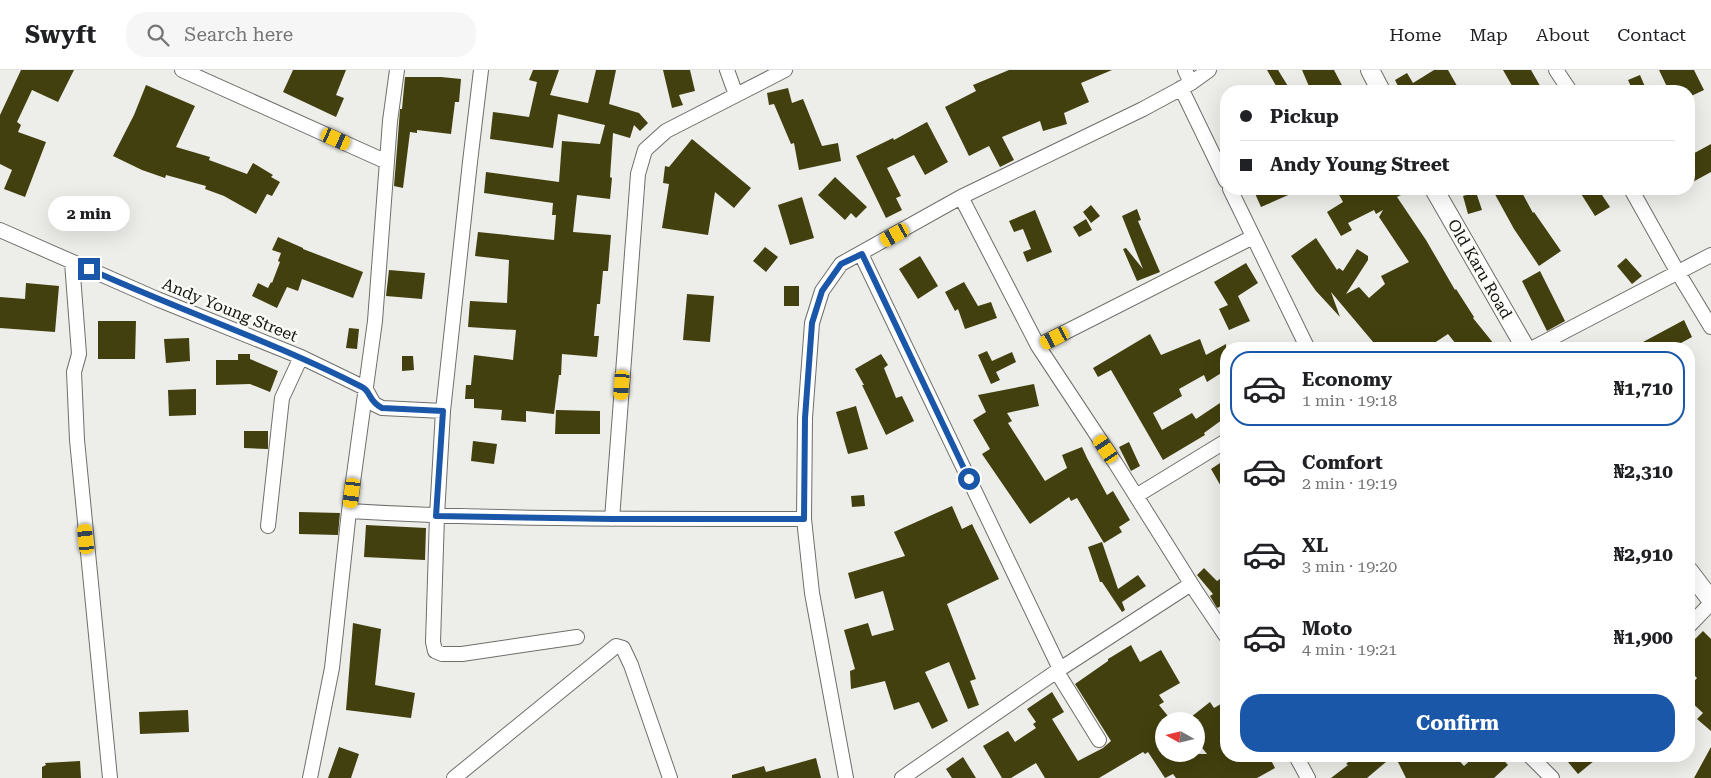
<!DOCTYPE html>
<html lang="en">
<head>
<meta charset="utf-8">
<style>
  :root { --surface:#fff; --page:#f6f6f6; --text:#202124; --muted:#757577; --line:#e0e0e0; --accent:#1b57a8 }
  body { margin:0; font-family:"Roboto Serif",serif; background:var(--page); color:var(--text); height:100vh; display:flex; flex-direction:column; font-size:19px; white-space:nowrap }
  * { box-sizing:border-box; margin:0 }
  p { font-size:16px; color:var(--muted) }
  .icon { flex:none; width:28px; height:28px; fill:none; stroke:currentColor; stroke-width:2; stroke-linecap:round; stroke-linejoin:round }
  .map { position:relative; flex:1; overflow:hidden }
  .sheet { position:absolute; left:1220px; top:272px; width:475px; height:420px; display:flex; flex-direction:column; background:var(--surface); border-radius:20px; box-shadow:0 5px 20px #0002 }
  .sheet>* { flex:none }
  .hud { position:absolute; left:1220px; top:15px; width:475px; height:110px; border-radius:20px; box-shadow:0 5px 20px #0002; display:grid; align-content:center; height:110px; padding:0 20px; background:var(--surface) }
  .needle { width:32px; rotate:278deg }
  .controls { position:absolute; left:1155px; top:642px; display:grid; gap:10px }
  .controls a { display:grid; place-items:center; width:50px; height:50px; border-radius:50%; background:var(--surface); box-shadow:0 5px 20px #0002; font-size:25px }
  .end { position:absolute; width:22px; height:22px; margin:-11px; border:6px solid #1b57a8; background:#fff; box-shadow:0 0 0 2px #fff }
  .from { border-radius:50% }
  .bubble { position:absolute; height:35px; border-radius:18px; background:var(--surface); box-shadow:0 5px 20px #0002; font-size:16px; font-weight:700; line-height:35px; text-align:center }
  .car { position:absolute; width:15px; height:30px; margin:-15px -8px; border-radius:6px; box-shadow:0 0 4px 1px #0007; background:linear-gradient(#f5c518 24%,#345 0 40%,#f5c518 0 76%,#345 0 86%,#f5c518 0) }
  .hud b { display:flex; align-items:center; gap:18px; height:48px; font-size:19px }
  .hud b+b { border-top:1px solid var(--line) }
  .hud i { width:12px; height:12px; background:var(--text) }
  ul { padding:9px 0 0; list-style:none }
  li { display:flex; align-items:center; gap:15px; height:75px; margin:0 10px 8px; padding:0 10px; border:2px solid transparent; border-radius:20px }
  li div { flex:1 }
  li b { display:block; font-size:19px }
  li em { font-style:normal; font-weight:700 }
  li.active { border-color:var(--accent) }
  li>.icon { width:45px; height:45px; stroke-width:1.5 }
  .primary-button { display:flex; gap:10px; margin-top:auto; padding:10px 20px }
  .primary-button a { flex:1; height:58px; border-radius:20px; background:var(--accent); color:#fff; font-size:20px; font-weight:700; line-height:58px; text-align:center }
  header { display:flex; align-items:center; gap:30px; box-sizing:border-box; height:70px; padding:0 25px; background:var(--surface); border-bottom:1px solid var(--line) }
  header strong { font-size:24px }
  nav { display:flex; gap:28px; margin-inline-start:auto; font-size:18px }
  .search { width:350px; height:45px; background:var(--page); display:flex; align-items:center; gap:12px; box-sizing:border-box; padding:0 18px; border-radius:20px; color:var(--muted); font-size:19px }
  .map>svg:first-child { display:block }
  .building { fill:#42400e }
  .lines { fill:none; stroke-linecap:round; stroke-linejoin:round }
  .minor-casing { stroke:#6e6e6b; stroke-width:16 }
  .major-casing { stroke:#6e6e6b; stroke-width:20 }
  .minor { stroke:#fff; stroke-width:14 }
  .major { stroke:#fff; stroke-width:18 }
  .route { stroke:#1b57a8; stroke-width:6 }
  .labels { text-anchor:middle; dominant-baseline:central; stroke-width:5; stroke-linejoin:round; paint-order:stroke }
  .street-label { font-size:16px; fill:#111110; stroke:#fafaf6 }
</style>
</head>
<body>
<header>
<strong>Swyft</strong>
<div class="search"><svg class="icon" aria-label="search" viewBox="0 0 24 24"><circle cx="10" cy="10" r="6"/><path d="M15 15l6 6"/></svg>Search here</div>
<nav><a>Home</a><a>Map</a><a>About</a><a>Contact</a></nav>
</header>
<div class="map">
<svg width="1711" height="708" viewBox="0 0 1711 708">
  <rect width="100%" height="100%" fill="#edede9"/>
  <path class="building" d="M21,0H74L58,32L32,20L17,52L21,55L18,62L46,72L25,127L4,119L12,100L0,94V45Z
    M293,0H346L336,25L344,28L336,47L283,22Z
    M533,0H559L550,25L588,33L596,0H616L609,34L639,43L648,53L640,61L634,55L630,68L613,63L610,107L612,108L610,129L577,125L573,162L611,165L608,201H603L600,234H597L594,266H599L597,287L562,284L561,305H559L554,344L526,341V352L501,350L502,340L474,338V329H465L466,315H471L474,285L513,290L516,260L468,257L470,231L507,233L509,190L475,186L478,162L554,170L556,145H552L553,133L484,123L486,102L559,112L562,71L600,74L605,55L558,44L553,78L490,69L493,42L529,47L537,12L529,10Z
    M663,0H690L695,21L679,25L683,35L672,38Z
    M1009,0H1112L1081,13L1089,32L1064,43L1067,54L1043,61L1040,51L1002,67L1014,90L1000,97L989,76L969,86L945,37L976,21L973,15Z
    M1267,0H1278L1291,21H1279Z
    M1302,0H1334L1345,21H1311Z
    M1434,0H1448L1460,21H1398L1400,20L1395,10L1407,3L1413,13Z
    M1503,0H1531L1543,21H1515Z
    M1659,0H1694L1704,20L1689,27V21H1669Z
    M1640,5L1646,19L1640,21H1633L1628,10Z
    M405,7H441L461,9L459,32H455L451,64L417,60V63L410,62L403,118L394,116L398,66L400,39H402Z
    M146,15L195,36L176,77L210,87L209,90L247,104L253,93L273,105L271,107L280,112L272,126L267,124L256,144L224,126L205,119L206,116L166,105L165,108L142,100L113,86L134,45Z
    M788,18L792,33L803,29L822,76L838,73L841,91L799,100L794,73L791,74L774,34L769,35L767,23Z
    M927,52L948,92L925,105L914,85L887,98L901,126L896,128L902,140L886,148L856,86L893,68L894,70Z
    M692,69L751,118L734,138L715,122L708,165L662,158L669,114L663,113L665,96L669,97Z
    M1711,74V102L1689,114V86Z
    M835,107L867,137L856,148L851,143L845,150L818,125Z
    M1253,119H1302L1261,137Z
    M1336,119H1413L1397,127L1426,170L1455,220L1456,219L1474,247L1473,248L1498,279H1460L1448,264L1425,279H1379L1331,222L1340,247L1316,221L1291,186L1316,168L1337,200L1339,198L1343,201L1357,179L1368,186V190L1346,224L1359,217L1369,228L1385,214L1381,206L1409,192L1379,147L1383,140L1376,144L1374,140L1348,153L1352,160L1341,166L1327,142L1343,132Z
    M1492,119H1520L1533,143L1534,142L1561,181L1539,196L1514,159Z
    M1578,119H1598L1610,137L1595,146Z
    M1476,122L1482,140L1468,144L1463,126Z
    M802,127L814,168L790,175L778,135Z
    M1091,135L1100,146L1091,153L1083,142Z
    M1137,139L1141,150L1138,151L1160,202L1137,211L1123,179L1126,178L1143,199L1122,146Z
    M1035,140L1052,182L1027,192L1023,182L1031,179L1023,159L1014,162L1009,151Z
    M1086,149L1092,160L1079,167L1073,157Z
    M278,167L303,178V179L363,202L353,228L302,209L298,221L287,217L277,238L252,226L258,213L268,218L271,212L272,213L280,192L278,191L281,183L272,180Z
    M765,177L778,187L766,202L753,191Z
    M920,186L938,216L918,229L899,199Z
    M1626,188L1642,206L1632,214L1617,196Z
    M1246,193L1258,213L1238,226L1250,251L1229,260L1219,239L1228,235L1214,212Z
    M389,200L425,203L422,229L386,226Z
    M1540,201L1565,251L1547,261L1522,211Z
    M964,212L978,236L991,232L997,248L965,259L958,239L955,241L945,222Z
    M26,213L59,216L55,262L0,258V227L25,229Z
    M784,216H799V236H784Z
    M687,224L714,226L710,272L683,270Z
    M1684,250L1692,267L1670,279H1630Z
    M98,251H136L135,289H98Z
    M349,258L359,259L357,279L346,278Z
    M1150,264L1161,285L1200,269L1206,285L1226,274V300L1207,312L1204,305L1179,319L1182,326L1153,343L1162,360L1192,343L1196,349L1226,329V347L1204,363L1205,365L1163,390L1111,300L1098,307L1093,298Z
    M189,268L190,291L166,293L164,269Z
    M987,281L992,291L1012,282L1016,292L996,302L1000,310L991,314L978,285Z
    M238,284H250V289L278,301L270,322L250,314L216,315V290H238Z
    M881,284L888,295L884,298L896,328L902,326L914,351L886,365L862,315H864L855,299Z
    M402,286H413L414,300L402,301Z
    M1034,314L1039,336L1007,343L1012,351L1008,353L1045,411L1067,398L1062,385L1082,377L1087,388L1107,425L1113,421L1130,450L1119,457L1122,462L1104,473L1077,428L1071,431L1069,427L1030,454L982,384L990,379L973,350L986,342L978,325Z
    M196,319V345L169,346L168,320Z
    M856,336L868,379L848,384L836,342Z
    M556,340L600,341V364H555Z
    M244,361H268V379L244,378Z
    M473,371L497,374L494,394L471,391Z
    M1129,372L1140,396L1131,401L1119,377Z
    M1226,389V425L1211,399Z
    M864,425L865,436L852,437L851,426Z
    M952,436L962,459L972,454L999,509L947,534L976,609L970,611L979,635L968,639L949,592L925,602L948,651L932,659L919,632L894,640L885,611L851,619L850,601L855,599L844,560L868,553L872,566L894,560L883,521L855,529L848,503L905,486L894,462Z
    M299,442L340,443L338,465L299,464Z
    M366,455L426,458L425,490L364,487Z
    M1102,472L1118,519L1138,505L1146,516L1122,532L1125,540L1122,542L1102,512H1100L1088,477Z
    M1204,498L1217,511L1226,505V538L1223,535L1217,538L1210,526L1213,524L1197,505Z
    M353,553L381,559L375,615L415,623L411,648L346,640Z
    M1703,561L1711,569V661L1697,649L1703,643L1689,630V617L1697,608L1689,600V575Z
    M1131,575L1140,592L1161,580L1180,613L1159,625L1164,632L1159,635L1172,651H1164V684H1207L1196,670V651H1186L1210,632L1214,638L1226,631V686H1269L1275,698L1257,708H1176L1173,704L1165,708L1148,682L1145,684L1143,682L1099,708H1045L1036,693L1011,708H1002L983,676L1008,661L1015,672L1036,658L1033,654L1036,652L1027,639L1052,622L1064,642L1052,649L1078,691L1103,678L1111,671L1075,614L1108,591V589Z
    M188,640L189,662L140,664L139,642Z
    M339,677L359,684L351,708H328Z
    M1711,677V708H1694Z
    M1355,686H1393L1367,708H1331L1348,695L1346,694Z
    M1395,686H1455L1464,696L1475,686H1500L1508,695L1494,708H1406Z
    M1563,686H1600L1578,704Z
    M963,687L976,708H952L946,699Z
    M816,688L821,708H732V705L764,696L766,702Z
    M80,691L81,708H42V697L46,695L45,693Z"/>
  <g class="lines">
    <g class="minor-casing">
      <path id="minor" d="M182,0L387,92
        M481,0L470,92L443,341L437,446L433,572L435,581L442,584H462L577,567
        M727,0L736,25
        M1185,0L1191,13
        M1556,0L1570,21
        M1181,18L1226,111
        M1230,119L1308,279
        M1631,119L1677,201L1711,257
        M961,127L1038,276L1116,394L1197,523L1226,566
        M0,160L157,229L301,287L365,318L374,334L382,338L443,341
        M861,184L1060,599
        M72,192L79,284L74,302L77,370L110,708
        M1038,276L1253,167
        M1531,279L1711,185
        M1136,426L1226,371
        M349,441C501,450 652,449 804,449
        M612,449L638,104L645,80L666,61L785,0
        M268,456L282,328L301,287
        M1689,556L1711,533
        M1057,602L1099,670
        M1296,686L1308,708
        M1530,686L1552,708
        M310,708L332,598L349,441L375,251L390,51L397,0
        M454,708L616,576L623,578L631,595L670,708
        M846,708L812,523L804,449L805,348L812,253L822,221L841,194L961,127L1143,39L1191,13L1209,0
        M902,708L1060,599L1191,514"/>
    </g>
    <g class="major-casing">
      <path id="major" d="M1370,0L1381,21
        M1434,119L1526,279
        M1689,501L1711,530"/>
    </g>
    <use href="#minor" class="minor"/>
    <use href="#major" class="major"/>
  </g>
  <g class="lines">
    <path class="route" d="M89,199C179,240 274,272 362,317C371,321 368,331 382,338L443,341L436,446L612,449H804L805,348L812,253L822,221L841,194L862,184L969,409"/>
  </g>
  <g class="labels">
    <g class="street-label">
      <text transform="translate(1480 199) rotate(60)">Old Karu Road</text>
      <text transform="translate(230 240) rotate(22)">Andy Young Street</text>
    </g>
  </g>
</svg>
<div class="controls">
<a><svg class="needle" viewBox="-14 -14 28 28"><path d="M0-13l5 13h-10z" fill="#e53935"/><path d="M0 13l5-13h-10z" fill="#757577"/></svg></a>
</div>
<i class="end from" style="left:969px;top:409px"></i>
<i class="end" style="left:89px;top:199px"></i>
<div class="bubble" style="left:48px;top:126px;width:82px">2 min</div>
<i class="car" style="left:336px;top:69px;rotate:114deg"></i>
<i class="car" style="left:895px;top:165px;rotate:241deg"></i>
<i class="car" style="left:1055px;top:268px;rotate:243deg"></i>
<i class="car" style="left:622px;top:315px;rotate:184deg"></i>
<i class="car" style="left:1106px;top:379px;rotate:326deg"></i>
<i class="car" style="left:352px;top:423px;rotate:187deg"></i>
<i class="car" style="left:86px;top:469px;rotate:354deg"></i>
<div class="hud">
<b><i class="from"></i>Pickup</b>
<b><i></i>Andy Young Street</b>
</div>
<section class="sheet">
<ul>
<li class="active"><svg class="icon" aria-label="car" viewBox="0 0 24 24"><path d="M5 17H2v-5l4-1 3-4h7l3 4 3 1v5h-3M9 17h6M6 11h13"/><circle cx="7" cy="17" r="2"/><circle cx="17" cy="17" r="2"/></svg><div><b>Economy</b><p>1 min · 19:18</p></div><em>₦1,710</em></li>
<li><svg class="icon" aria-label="car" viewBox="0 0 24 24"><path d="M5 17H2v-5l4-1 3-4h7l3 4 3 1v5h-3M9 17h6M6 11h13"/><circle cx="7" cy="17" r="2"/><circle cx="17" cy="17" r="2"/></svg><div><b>Comfort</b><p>2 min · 19:19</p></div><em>₦2,310</em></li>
<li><svg class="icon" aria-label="car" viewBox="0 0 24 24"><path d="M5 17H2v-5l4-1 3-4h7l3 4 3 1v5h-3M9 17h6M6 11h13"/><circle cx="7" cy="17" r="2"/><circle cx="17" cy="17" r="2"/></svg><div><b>XL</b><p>3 min · 19:20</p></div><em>₦2,910</em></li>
<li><svg class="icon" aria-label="car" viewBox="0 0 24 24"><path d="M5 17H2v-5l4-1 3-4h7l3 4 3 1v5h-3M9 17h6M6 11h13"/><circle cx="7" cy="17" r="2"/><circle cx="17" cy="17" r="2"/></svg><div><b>Moto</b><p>4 min · 19:21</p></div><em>₦1,900</em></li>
</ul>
<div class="primary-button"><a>Confirm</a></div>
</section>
</div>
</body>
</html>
